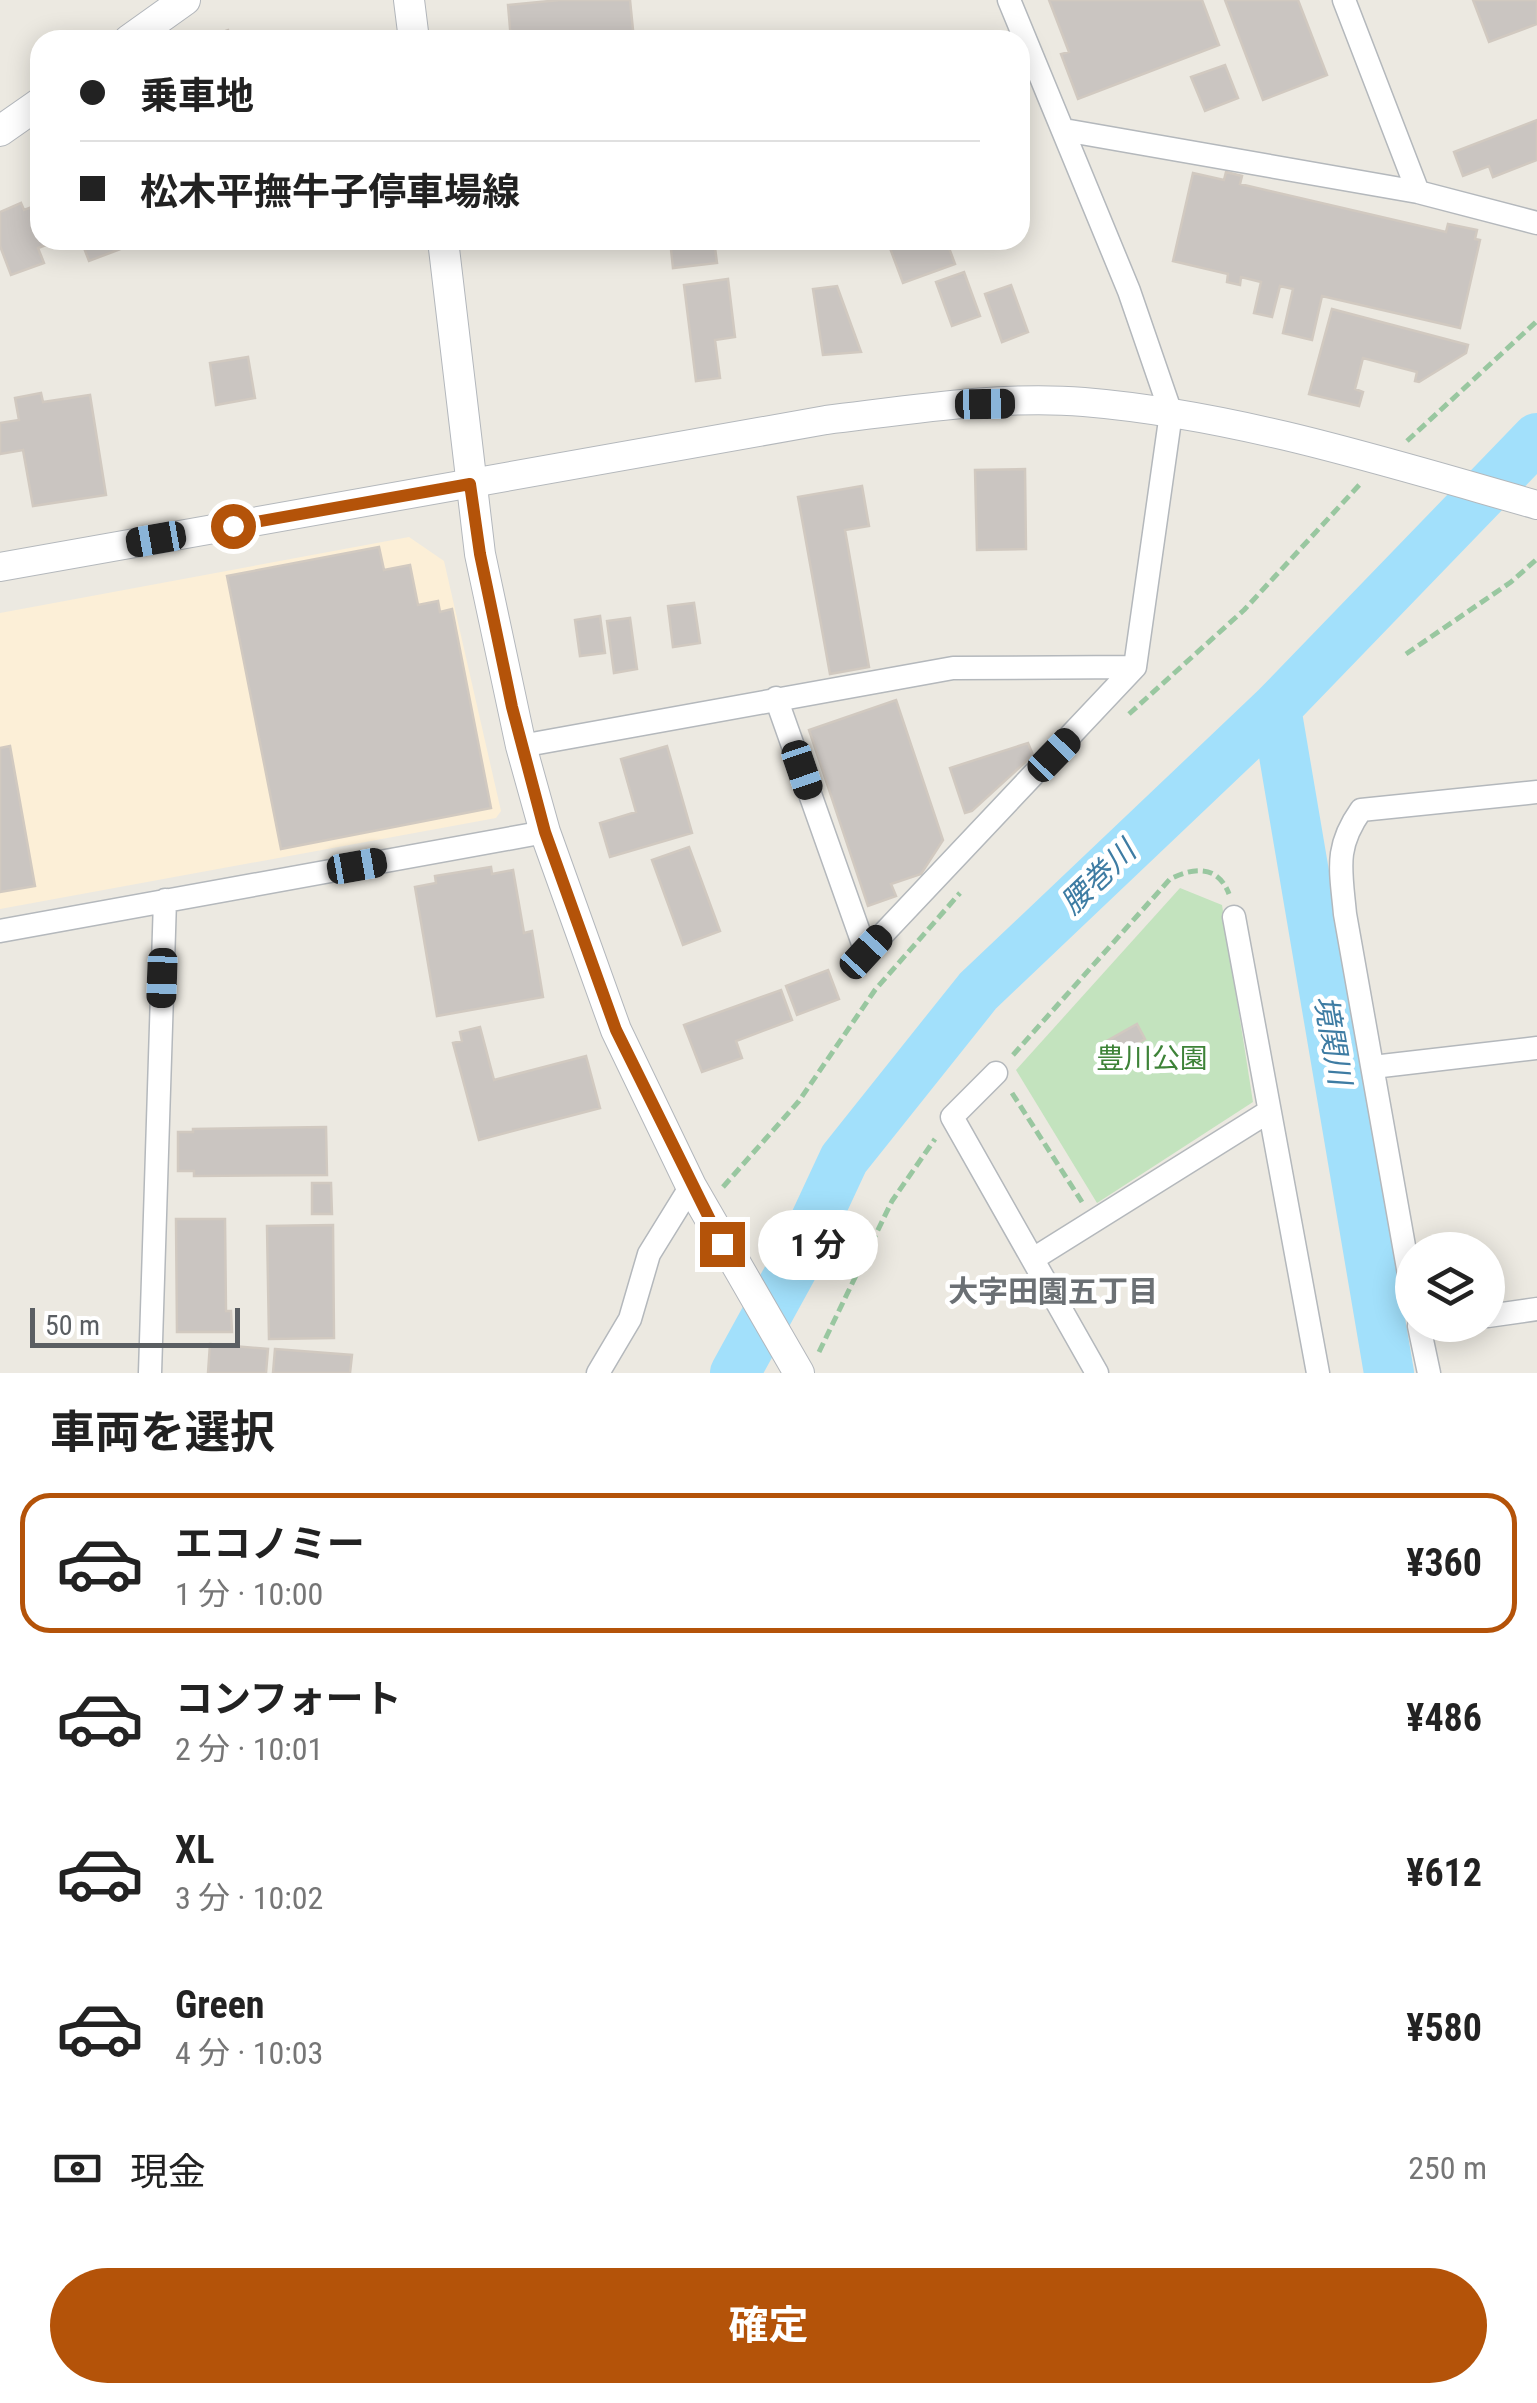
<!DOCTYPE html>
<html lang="ja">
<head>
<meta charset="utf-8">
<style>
  :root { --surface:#fff; --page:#f2f2f2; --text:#222; --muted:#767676; --line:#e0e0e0; --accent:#b45309 }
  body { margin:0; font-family:"Roboto Condensed","Noto Sans JP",sans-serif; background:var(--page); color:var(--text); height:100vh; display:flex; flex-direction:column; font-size:38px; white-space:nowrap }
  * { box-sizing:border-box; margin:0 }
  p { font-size:32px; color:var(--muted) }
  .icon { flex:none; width:55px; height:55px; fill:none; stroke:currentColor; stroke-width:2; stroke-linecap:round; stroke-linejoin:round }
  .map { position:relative; height:1373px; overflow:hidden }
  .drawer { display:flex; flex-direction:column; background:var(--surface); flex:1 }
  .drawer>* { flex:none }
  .guide { position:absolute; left:30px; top:30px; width:1000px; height:220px; border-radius:30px; box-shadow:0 5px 25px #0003; display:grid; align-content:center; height:220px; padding:0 50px; background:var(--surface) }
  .tools { position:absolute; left:1395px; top:1232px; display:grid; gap:20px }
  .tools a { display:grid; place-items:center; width:110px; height:110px; border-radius:50%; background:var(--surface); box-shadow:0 5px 25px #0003; font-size:50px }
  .scale { position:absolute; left:30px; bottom:25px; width:210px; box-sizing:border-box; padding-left:10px; border:5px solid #5a5e62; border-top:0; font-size:28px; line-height:35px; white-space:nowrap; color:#5a5e62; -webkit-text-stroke:8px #fff; paint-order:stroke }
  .end { position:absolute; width:45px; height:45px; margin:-22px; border:12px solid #b45309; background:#fff; box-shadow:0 0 0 5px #fff }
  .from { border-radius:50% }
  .bubble { position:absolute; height:70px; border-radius:35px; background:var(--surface); box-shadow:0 5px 25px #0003; font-size:32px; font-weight:700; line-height:70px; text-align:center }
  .car { position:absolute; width:30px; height:60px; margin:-30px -15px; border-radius:12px; box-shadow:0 0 8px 2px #0007; background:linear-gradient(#222 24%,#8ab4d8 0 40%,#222 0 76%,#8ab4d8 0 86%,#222 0) }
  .guide b { display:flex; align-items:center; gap:35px; height:95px; font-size:38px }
  .guide b+b { border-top:2px solid var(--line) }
  .guide i { width:25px; height:25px; background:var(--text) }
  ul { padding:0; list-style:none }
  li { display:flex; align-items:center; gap:30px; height:140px; margin:0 20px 15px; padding:0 30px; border:5px solid transparent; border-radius:30px }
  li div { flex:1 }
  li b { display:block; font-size:38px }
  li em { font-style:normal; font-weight:700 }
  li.current { border-color:var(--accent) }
  li>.icon { width:90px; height:90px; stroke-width:1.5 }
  h2 { padding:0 50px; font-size:45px; line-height:120px }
  .pay { display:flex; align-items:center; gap:25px; height:110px; padding:0 50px; font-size:38px }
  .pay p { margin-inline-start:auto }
  .cta { display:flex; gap:20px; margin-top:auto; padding:20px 50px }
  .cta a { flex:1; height:115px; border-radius:60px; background:var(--accent); color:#fff; font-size:40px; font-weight:700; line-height:115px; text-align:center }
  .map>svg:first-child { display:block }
  .commercial { fill:#fcefd7 }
  .green { fill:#c3e3be }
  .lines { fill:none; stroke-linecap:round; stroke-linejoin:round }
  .river { stroke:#a2e0fb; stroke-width:50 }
  .building { fill:#cac5c1; stroke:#d1c9c0; stroke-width:2.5 }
  .minor-casing { stroke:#b4b8bc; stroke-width:25 }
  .tertiary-casing { stroke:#b4b8bc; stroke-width:30 }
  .secondary-casing { stroke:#b3b7bc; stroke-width:32 }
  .path { stroke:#99c7a0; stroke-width:5; stroke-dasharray:10 5; stroke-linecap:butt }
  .minor { stroke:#fff; stroke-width:22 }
  .tertiary { stroke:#fff; stroke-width:28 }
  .secondary { stroke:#fff; stroke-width:30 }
  .route { stroke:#b45309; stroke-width:12 }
  .labels { text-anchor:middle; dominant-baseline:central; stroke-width:9; stroke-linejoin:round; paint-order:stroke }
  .park-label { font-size:28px; fill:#3e8338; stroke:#fff }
  .water-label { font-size:30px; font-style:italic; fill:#3e7ca3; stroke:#fff }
  .neighbourhood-label { font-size:30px; font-weight:bold; fill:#6b7074; stroke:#fff }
</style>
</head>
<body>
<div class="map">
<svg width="1537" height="1373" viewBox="0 0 1537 1373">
  <rect width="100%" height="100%" fill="#ece9e1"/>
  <path class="commercial" d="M409,537L444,561L501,811L496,818L0,909V613Z"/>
  <path class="green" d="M1180,888L1222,905L1253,1102L1097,1203L1016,1070Z"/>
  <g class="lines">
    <path class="river" d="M1276,708L1389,1373
      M735,1373L796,1262L844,1159L978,991L1276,708L1537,438"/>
  </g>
  <path class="building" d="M560,0H630L634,40H511L508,5Z
    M1049,0H1202L1219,45L1078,99L1061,54L1069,52Z
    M1225,0H1298L1327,75L1263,100Z
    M1473,0H1537V24L1489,42Z
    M228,30L232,40H201Z
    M1225,65L1238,98L1205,111L1191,77Z
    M1537,120V160L1493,177L1489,166L1463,176L1454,152Z
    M1226,172L1242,176L1240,184L1446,232L1448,224L1477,230L1475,239L1480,240L1460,328L1322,296L1312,340L1283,333L1293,289L1280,286L1272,317L1254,313L1261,282L1241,277L1240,285L1227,282L1228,274L1173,261L1193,173L1224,180Z
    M21,203L24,210L40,204V240H59L38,248L44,263L11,275L0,246V212Z
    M81,240H144L89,261Z
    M670,240H714L717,263L673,268Z
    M887,240H946L955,264L903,283Z
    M964,272L980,316L952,326L936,282Z
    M728,279L735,337L715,340L720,378L696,381L684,285Z
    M1011,285L1028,332L1002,342L985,294Z
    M837,286L861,352L823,355L813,289Z
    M1332,309L1468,345L1466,353L1419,382L1415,381L1417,372L1363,358L1355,389L1363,392L1359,406L1309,394Z
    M248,357L255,398L216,405L210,363Z
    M41,393L43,402L90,395L106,495L33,506L23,450L0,454V423L19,420L15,398Z
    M1025,469L1026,549L977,550L975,470Z
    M862,486L869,526L845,530L869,667L830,674L798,497Z
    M379,547L384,570L410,565L418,605L438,601L440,612L452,609L491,808L281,849L227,576Z
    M694,603L700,643L673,647L668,606Z
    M600,616L605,653L580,656L575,620Z
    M630,618L637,669L614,673L607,621Z
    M896,700L943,840L921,874L891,884L896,896L868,906L809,730Z
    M1028,743L1033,755L972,811L965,813L950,768Z
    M10,746L35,886L0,892V748Z
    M667,746L692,833L610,857L600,823L636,812L621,759Z
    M689,847L720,931L683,945L652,860Z
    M491,867L492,874L513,870L524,933L532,931L543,997L437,1016L415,887L436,883L435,876Z
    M828,970L839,999L797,1015L786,986Z
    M781,990L792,1020L736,1041L742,1058L702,1072L684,1025Z
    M1137,1024L1145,1039L1114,1057L1105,1042Z
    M480,1027L494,1080L586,1056L600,1108L479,1140L453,1043L462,1041L460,1032Z
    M326,1127L327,1175L194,1176V1171H178V1132H193V1129Z
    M312,1183H331L332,1214H312Z
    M176,1219H225L226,1311H231L232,1332H177Z
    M333,1225L334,1338L269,1339L267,1226Z
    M210,1344L268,1349L266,1373H208Z
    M275,1349L352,1355L350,1373H273Z"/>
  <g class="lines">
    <g class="minor-casing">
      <path id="minor" d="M1344,0L1418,192
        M1064,130L1418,192L1537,223
        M776,698L866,952L1135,667L1171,413L1129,291L1009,0
        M521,746L953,668L1135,667
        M1234,917L1318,1373
        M0,931L545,832
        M1373,1067L1537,1048
        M996,1073L952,1117L1097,1373
        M1033,1259L1268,1112
        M1412,1291L1345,914C1341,870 1334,848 1361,810L1537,792
        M1488,1316L1537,1309
        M1419,1326L1429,1373
        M150,1373L165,900
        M598,1373L630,1319L649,1254L691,1186"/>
    </g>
    <g class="tertiary-casing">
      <path id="tertiary" d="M0,567L826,420C910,410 1000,395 1084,402C1238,415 1389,463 1537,505"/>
    </g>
    <g class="secondary-casing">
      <path id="secondary" d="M409,0L414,40
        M129,40L185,0
        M0,131L40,103
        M443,240L480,554L521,746L545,832L616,1030L691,1186L799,1373"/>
    </g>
    <path class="path" d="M1407,441L1537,321
      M1406,654L1511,582L1537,559
      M1129,714L1244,610L1362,482
      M1013,1055L1170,879C1194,867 1218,865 1229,894
      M1012,1093L1082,1202
      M723,1187L799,1101L875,990L960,893
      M819,1352L892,1201L935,1139"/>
    <use href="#minor" class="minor"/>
    <use href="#tertiary" class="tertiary"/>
    <use href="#secondary" class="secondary"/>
  </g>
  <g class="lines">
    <path class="route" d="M233,526L470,484L480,554L512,707L545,832L616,1030L722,1244"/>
  </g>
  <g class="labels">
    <g class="park-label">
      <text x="1152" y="1058">豊川公園</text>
    </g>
    <g class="water-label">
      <text transform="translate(1098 877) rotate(-44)">腰巻川</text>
      <text transform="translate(1333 1040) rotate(80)">境関川</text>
    </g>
    <g class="neighbourhood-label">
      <text x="1053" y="1291">大字田園五丁目</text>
    </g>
  </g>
</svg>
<div class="tools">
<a><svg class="icon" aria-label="layers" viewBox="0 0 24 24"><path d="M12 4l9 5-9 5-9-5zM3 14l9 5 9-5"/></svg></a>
</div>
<div class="scale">50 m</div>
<i class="end from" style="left:233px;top:526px"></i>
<i class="end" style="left:722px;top:1244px"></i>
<div class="bubble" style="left:758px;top:1210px;width:120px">1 分</div>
<i class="car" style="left:985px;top:404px;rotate:89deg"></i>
<i class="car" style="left:156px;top:539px;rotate:260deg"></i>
<i class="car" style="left:1054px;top:755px;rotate:44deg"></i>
<i class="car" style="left:802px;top:770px;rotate:161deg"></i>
<i class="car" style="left:357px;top:866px;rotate:80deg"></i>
<i class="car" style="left:866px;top:952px;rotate:43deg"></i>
<i class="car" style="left:162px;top:978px;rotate:182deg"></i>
<div class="guide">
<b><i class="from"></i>乗車地</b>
<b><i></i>松木平撫牛子停車場線</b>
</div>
</div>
<section class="drawer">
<h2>車両を選択</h2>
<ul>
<li class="current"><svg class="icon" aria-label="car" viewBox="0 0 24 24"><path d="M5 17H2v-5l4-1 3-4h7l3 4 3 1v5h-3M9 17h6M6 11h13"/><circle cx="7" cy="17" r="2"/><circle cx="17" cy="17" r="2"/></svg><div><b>エコノミー</b><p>1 分 · 10:00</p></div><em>¥360</em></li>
<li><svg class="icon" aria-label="car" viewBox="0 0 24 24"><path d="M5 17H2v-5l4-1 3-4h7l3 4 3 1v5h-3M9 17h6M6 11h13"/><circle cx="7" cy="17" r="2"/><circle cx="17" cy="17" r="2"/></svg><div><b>コンフォート</b><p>2 分 · 10:01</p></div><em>¥486</em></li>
<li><svg class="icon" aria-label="car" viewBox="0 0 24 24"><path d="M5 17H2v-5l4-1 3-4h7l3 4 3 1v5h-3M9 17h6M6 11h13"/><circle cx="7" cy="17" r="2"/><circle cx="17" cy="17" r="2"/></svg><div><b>XL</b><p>3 分 · 10:02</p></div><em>¥612</em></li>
<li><svg class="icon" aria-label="car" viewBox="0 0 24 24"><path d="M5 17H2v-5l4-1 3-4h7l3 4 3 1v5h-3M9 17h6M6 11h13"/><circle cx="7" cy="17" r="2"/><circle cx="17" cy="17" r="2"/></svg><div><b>Green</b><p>4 分 · 10:03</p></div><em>¥580</em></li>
</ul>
<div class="pay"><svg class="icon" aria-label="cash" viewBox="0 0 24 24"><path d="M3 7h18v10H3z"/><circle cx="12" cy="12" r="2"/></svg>現金<p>250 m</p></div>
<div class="cta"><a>確定</a></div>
</section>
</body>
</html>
